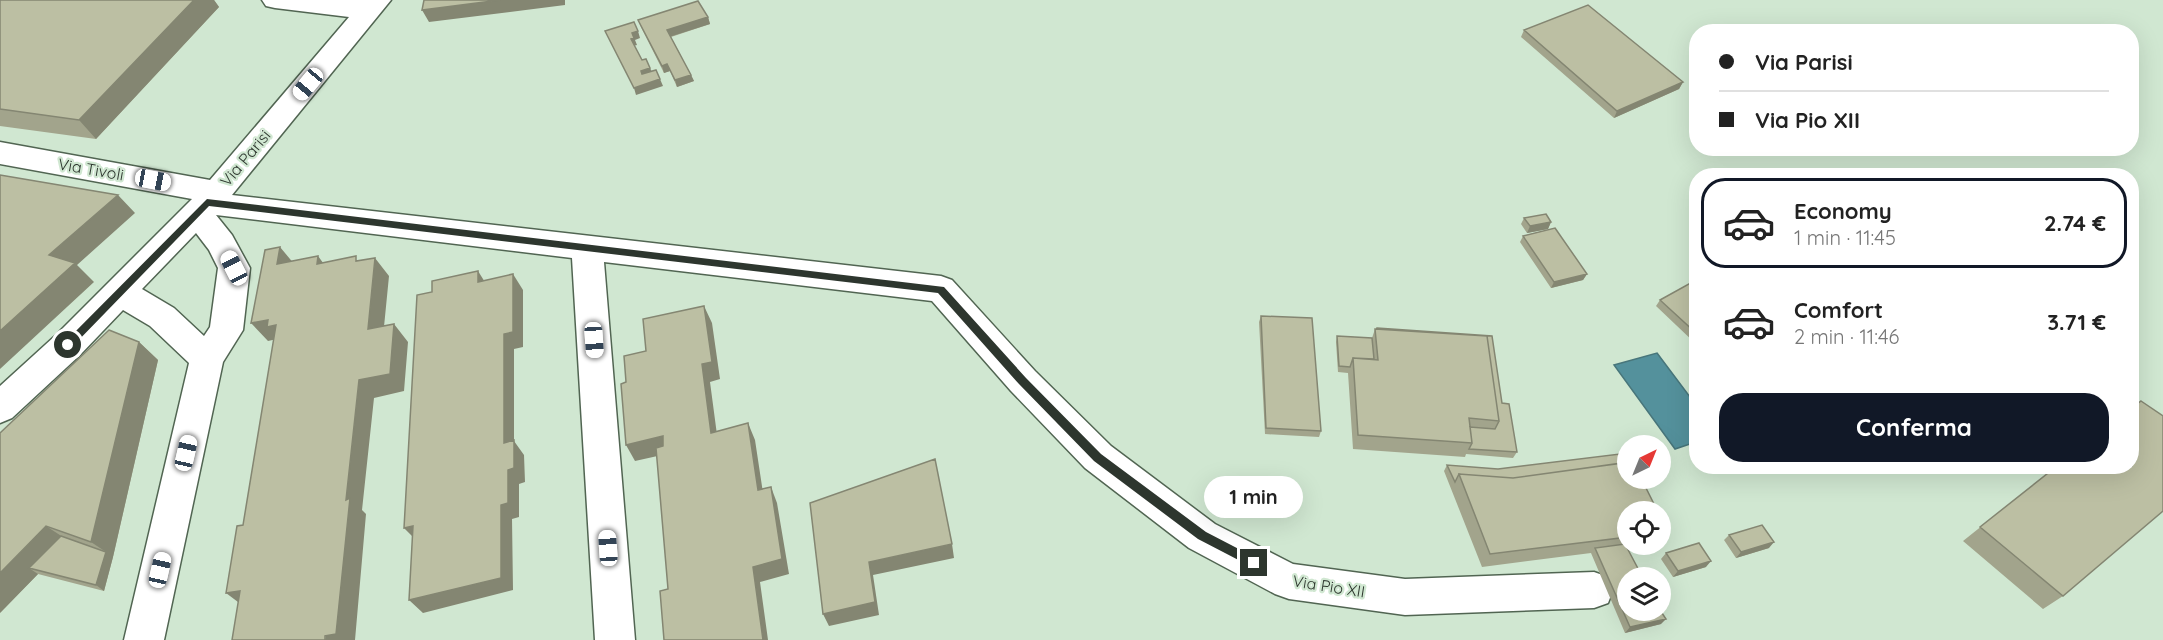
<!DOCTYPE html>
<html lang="it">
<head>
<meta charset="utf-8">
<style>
  :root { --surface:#fff; --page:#f2f2f2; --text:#222; --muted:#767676; --line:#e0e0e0; --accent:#111827 }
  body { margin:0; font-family:Quicksand,sans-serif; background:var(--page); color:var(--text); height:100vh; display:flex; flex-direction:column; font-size:22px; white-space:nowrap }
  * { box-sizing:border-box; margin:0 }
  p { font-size:20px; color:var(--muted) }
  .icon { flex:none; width:33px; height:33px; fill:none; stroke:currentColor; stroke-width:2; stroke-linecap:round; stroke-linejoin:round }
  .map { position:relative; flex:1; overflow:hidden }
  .panel { position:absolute; left:1689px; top:168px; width:450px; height:306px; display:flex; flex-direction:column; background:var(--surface); border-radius:24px; box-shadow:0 6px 24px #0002 }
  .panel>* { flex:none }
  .guide { position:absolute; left:1689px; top:24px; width:450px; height:132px; border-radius:24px; box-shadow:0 6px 24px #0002; display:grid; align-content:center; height:132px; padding:0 30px; background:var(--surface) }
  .needle { width:39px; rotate:43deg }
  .fabs { position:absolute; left:1617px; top:435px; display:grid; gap:12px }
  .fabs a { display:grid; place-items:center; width:54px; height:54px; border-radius:50%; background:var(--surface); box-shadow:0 6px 24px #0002; font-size:30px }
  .end { position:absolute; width:27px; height:27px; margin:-14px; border:8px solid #2d362e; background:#fff; box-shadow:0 0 0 3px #fff }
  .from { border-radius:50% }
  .bubble { position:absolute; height:42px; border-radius:21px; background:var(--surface); box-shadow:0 6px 24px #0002; font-size:20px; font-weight:700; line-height:42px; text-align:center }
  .car { position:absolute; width:18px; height:36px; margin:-18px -9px; border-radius:8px; box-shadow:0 0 4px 2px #0007; background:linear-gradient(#fff 24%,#345 0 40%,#fff 0 76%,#345 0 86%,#fff 0) }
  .guide b { display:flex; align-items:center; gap:21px; height:57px; font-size:22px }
  .guide b+b { border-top:2px solid var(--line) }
  .guide i { width:15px; height:15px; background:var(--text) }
  ul { padding:10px 0 0; list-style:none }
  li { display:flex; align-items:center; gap:18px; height:90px; margin:0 12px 9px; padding:0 18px; border:3px solid transparent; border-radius:24px }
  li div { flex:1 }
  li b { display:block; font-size:22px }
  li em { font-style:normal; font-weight:700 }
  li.on { border-color:var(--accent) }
  li>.icon { width:54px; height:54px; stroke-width:1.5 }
  .action { display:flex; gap:12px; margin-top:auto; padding:12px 30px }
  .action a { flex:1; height:69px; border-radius:24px; background:var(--accent); color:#fff; font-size:24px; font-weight:700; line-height:69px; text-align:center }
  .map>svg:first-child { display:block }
  .water { fill:#54919c; stroke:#48767b; stroke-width:1.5 }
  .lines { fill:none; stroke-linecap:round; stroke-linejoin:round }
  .minor-casing { stroke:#516552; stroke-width:3 }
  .minor { fill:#fff; fill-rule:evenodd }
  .wall { fill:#a2a48c }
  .shaded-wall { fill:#848672 }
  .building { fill:#bcbfa3; stroke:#848672; stroke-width:1.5 }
  .route { fill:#2d362e }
  .labels { text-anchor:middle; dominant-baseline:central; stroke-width:4.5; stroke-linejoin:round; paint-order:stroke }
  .street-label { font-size:16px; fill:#2d362e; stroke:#d0e7d1 }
</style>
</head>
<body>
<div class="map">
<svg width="2163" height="640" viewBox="0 0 2163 640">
  <rect width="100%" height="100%" fill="#d0e7d1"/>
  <path class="water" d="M1657,353L1696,405V442L1675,449L1614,365Z"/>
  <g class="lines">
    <g class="minor-casing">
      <path id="minor" d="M262,0H391L232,195L941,276L952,280L1035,371L1111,446L1215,524L1293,564L1405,579L1594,572L1608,577L1613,590L1608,603L1594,608L1405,615L1289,599L1275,594L1189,548L1085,468L1011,391L932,301L604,262L635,640H595L572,258L216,215L232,235L250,268L243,330L223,362L164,640H124L189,363L150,326L123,310L80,355L12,418L0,423V386L56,335L192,199L0,164V142L210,180L349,17L275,8L266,6ZM196,233L209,250L218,268L210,327L204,336L174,308L142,289Z"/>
    </g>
    <use href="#minor" class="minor"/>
  </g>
  <path class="wall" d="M0,0H214L219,7L96,139L0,126Z
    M708,17L710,24L671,37L691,75L694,81L677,87L670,71L664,73L641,27L638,20Z
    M1524,30L1683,82L1679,89L1614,118L1521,37Z
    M1524,218L1551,222L1548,229L1527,233L1521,224Z
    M1523,236L1587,274L1583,280L1551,288L1520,242Z
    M1696,280V344L1656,306L1660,300Z
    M1261,316L1321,431L1319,437L1265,434L1259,322Z
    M1375,329L1502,403L1517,452L1513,458L1466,454L1465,457L1353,449L1348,373L1338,372L1336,342L1337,336L1372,338Z
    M139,342L158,360L113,557L104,591L38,574L0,613Z
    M1447,465L1628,512V544H1657L1627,549L1661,624L1625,633L1591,553L1482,567L1444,471Z
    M2057,466L2063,596L2043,609L1963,541Z
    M1660,517L1668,531L1660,540Z
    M1729,535L1769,548L1736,558L1724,540Z
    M1666,553L1706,567L1673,577L1661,559Z"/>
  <path class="shaded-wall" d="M194,0H214L219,7L96,139L79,120Z
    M500,0H565V5L429,22L422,10Z
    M708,17L710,24L669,37L667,30Z
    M638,31L640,38L635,40L637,45L633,46L631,39L632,33Z
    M667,64L670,71L664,73L662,66Z
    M650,68L653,74L643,78L641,71Z
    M691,75L694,81L677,87L675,80Z
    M660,79L663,86L636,95L634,88Z
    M1683,82L1679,89L1614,118L1617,111Z
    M118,195L135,213L77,265L94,282L0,369V331L49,255Z
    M1551,222L1548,229L1527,233L1530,226Z
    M280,247L295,265L277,264Z
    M318,256L332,275L317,264Z
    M375,258L389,276L382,347L368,329Z
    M478,271L488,287L478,282Z
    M513,274L523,290V347L514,349V441L524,455L525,482L519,484V517L512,519L513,590L423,613L409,600L501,505L504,443V334Z
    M1587,274L1583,280L1551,288L1554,282Z
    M704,306L712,323L720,379L710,382L719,450L711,433L702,364Z
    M268,320L276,325L277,339L268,341L251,323Z
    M394,324L408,342L404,391L374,398L362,510L366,514L355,640H325L346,500L359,380Z
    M139,342L158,360L113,557L104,591L96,585L106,552L91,542Z
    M748,423L755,440L765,506L758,490Z
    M663,436L671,453L635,461L626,445Z
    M771,487L777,503L789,574L760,582L768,640H763L753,567Z
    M46,526L69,541L29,568L38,574L0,613V573Z
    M413,526L417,541L404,528Z
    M1774,542L1769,548L1736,558L1741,552Z
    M952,544L954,558L873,575L879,615L829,626L823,614L869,562Z
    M1711,561L1706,567L1673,577L1678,571Z
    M240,591L246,608L226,593Z
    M1666,619L1661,624L1625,633L1630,627Z"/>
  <path class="building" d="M0,0H194L79,120L0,109Z
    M424,0H500L422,10Z
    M698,1L708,17L667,30L691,75L675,80L667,64L662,66L638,20Z
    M1588,5L1683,82L1617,111L1524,30Z
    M634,22L638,31L632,33L634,38L631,39L642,60L646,59L650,68L641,71L642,74L656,70L660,79L634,88L605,31Z
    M0,175L118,195L49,255L75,263L0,331Z
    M1546,214L1551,222L1530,226L1524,218Z
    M1555,228L1587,274L1554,282L1523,236Z
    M280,247L277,264L318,256L317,264L356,256V261L375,258L368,329L394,324L390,374L359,380L346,500L350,498L336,634L325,636V640H232L240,591L226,593L237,526L243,525L276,325L267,327L268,320L251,323L265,250Z
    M478,271V282L513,274V332L504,334V443L514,440V468L508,470V503L501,505V578L409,600L413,526L404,528L417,295L432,292V281Z
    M1696,280V333L1660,300Z
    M704,306L712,362L702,364L711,433L748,423L758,490L771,487L782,559L753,567L763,640H664L660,591L668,589L656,448L663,446V436L626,445L621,384L626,382L624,356L646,351L643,319Z
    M1261,316L1312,318L1321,431L1266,428Z
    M1377,328L1492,336L1502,403L1509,404L1517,452L1469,449L1472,443L1470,427L1495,429L1499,421L1487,336L1377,329Z
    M1375,329L1487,336L1499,421L1469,418L1472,443L1358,435L1353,358L1378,360Z
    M109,330L139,342L91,542L46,526L0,573V433Z
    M1337,336L1372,338L1374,359L1353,358L1350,367L1339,366Z
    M2141,401L2163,416V511L2063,596L1980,527L2057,466H2132V408Z
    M1620,454L1624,463L1513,478L1459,474L1455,482L1447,465L1498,469Z
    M935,459L952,544L869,562L875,602L823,614L810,503Z
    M1628,462V478H1641L1658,512H1628V537L1490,554L1459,474L1513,478Z
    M1660,517L1668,531L1660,532Z
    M1762,525L1774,542L1741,552L1729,535Z
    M61,536L106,552L96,585L29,568Z
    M1699,543L1711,561L1678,571L1666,553Z
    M1625,544L1643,578H1628V610H1660L1666,619L1630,627L1595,548Z"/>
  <path class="route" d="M207,199L944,287L1026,378L1101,454L1206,532L1258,559L1260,563L1258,566H1250L1198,539L1094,461L1019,384L938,293L209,206L71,348H64V343Z"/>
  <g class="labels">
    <g class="street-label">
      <text transform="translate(245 158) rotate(-50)">Via Parisi</text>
      <text transform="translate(91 169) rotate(10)">Via Tivoli</text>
      <text transform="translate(1329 586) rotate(9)">Via Pio XII</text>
    </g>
  </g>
</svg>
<div class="fabs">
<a><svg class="needle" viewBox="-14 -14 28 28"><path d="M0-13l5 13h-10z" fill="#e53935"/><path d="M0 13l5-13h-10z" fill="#767676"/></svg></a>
<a><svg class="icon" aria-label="locate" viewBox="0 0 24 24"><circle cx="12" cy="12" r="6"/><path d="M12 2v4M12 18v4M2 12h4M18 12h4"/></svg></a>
<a><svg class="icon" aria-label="layers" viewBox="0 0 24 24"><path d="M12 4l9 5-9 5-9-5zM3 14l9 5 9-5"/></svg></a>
</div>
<i class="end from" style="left:68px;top:345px"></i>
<i class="end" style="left:1254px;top:563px"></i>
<div class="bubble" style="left:1204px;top:476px;width:99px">1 min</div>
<i class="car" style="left:308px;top:84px;rotate:220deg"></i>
<i class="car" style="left:153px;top:180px;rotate:101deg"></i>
<i class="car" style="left:234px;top:268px;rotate:333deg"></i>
<i class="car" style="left:594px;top:340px;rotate:176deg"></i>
<i class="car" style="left:186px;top:453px;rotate:13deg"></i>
<i class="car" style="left:608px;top:548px;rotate:356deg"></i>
<i class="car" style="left:160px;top:570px;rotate:13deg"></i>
<div class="guide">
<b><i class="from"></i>Via Parisi</b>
<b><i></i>Via Pio XII</b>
</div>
<section class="panel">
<ul>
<li class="on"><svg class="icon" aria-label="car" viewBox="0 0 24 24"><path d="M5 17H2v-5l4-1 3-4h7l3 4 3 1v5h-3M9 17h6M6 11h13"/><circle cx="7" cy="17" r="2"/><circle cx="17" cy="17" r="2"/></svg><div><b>Economy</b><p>1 min · 11:45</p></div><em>2.74 €</em></li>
<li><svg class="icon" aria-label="car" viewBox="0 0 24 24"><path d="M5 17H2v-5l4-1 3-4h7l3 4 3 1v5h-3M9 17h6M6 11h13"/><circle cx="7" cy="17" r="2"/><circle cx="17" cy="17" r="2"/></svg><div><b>Comfort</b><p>2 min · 11:46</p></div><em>3.71 €</em></li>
</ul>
<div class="action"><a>Conferma</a></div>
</section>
</div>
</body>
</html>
